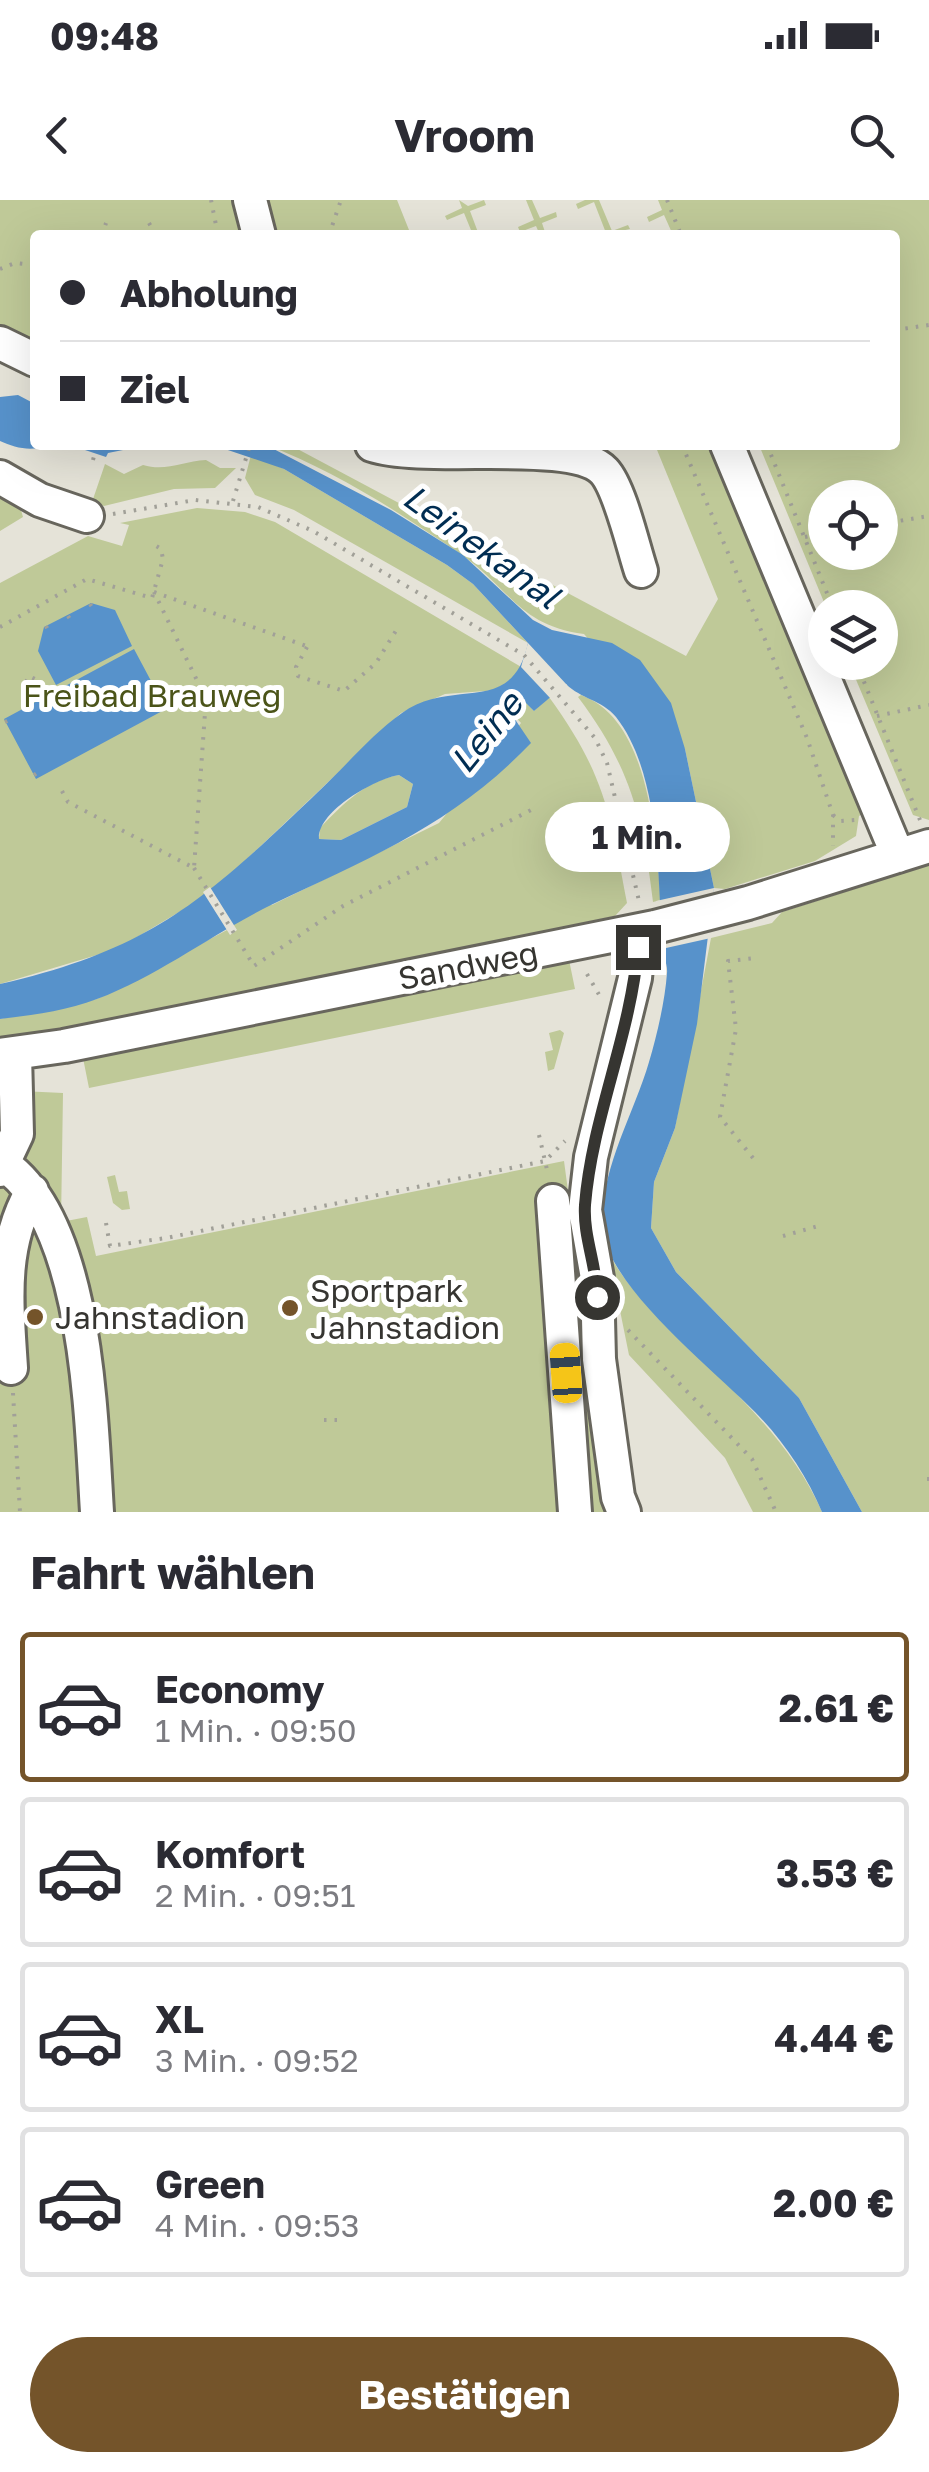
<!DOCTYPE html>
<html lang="de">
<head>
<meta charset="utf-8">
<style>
  :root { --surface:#fff; --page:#f2f2f3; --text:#2b2b33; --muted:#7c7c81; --line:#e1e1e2; --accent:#74542a }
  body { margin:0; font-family:"Golos Text",sans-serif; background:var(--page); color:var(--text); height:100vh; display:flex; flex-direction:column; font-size:38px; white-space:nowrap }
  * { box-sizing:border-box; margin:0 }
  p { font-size:32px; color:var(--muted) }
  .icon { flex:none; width:55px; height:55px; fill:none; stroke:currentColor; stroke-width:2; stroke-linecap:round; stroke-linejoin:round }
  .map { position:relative; height:1312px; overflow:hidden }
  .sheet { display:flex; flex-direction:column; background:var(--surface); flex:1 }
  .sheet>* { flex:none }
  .top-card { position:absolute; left:30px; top:30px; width:870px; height:220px; border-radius:10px; box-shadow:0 10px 40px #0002; display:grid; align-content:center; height:220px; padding:0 30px; background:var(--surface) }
  .controls { position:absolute; left:808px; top:280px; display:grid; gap:20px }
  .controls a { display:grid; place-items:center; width:90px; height:90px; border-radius:50%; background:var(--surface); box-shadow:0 10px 40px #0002; font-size:50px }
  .end { position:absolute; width:45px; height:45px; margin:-22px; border:12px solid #363531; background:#fff; box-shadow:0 0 0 5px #fff }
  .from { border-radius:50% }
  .bubble { position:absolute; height:70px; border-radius:35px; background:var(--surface); box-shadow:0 10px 40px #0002; font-size:32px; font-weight:700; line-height:70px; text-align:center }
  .car { position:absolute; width:30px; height:60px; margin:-30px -15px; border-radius:12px; box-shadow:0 0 8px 2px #0007; background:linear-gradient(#f5c518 24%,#345 0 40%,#f5c518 0 76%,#345 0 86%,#f5c518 0) }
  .top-card b { display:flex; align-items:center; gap:35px; height:95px; font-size:38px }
  .top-card b+b { border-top:2px solid var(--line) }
  .top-card i { width:25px; height:25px; background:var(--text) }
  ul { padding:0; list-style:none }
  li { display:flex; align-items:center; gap:30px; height:150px; margin:0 20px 15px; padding:0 10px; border:5px solid var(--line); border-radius:10px }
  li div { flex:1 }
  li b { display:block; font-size:38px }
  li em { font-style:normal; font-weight:700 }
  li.on { border-color:var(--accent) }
  li>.icon { width:90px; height:90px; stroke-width:1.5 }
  h2 { padding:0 30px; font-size:45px; line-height:120px }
  .button { display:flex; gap:20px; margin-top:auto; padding:20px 30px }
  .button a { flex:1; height:115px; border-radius:60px; background:var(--accent); color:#fff; font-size:40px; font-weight:700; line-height:115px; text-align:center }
  .status { display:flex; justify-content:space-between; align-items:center; height:70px; padding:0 50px; background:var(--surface); direction:ltr }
  .status svg { height:28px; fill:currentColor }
  header { display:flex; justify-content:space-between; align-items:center; height:130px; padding:0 30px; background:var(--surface); font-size:45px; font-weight:700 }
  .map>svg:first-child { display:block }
  .green { fill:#bfc998; fill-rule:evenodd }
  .water { fill:#5792cb; fill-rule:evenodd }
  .pier { fill:#e5e3d8 }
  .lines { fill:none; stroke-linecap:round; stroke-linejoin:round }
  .minor-casing { stroke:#68665d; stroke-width:38 }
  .path { stroke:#a1a098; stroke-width:4; stroke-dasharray:2.5 8; stroke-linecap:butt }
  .minor { stroke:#fff; stroke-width:32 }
  .route { stroke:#363531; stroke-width:12 }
  .poi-dot { fill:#74542a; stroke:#fff; stroke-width:4 }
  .labels { text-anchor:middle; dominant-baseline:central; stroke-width:10; stroke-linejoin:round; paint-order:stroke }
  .park-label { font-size:32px; fill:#4b5419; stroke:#fff }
  .street-label { font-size:32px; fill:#363531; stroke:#fff }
  .poi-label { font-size:32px; fill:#363531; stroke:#fff; text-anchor:start }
  .water-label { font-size:35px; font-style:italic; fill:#002d52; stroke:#fff }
</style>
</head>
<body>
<div class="status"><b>09:48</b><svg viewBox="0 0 49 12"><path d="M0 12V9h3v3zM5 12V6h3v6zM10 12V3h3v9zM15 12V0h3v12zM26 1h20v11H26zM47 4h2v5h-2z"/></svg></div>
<header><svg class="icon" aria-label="back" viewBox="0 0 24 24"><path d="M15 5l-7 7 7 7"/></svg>Vroom<svg class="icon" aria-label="search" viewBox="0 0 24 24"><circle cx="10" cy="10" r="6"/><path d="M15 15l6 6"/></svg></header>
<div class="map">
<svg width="929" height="1312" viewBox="0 0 929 1312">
  <rect width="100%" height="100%" fill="#e5e3d8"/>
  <path class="green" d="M0,0H240L247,35H35V162L0,147Z
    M262,0H397L411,35H272Z
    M459,0L468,6L484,0L486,5L470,11L479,35H473L464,13L447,20L445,16L462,8Z
    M526,0H532L540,18L556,12L557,17L542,23L546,35H540L536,26L520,32L518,27L534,20Z
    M585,0H599L612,31L628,25L630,29L602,35L606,33L594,2L578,9L576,4Z
    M658,0H929V620L913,615L849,463L880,462V408L826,407L759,245H895V35H673L664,15L649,22L647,17L662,10ZM825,298H880V352H825Z
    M266,245H290L686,456L718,399L655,245H715L866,611L859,616L856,636L815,661L725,689L714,688L685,549L584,434C518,425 510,388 459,353C400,313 334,270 266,245Z
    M251,255L284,269L447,365L473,384L528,443L294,310L255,295L245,278Z
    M206,260L220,268H236L215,288L174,289L104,306L92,302L105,264L124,274L143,265C166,272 183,261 206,260Z
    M0,291L19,303L23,317L0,331Z
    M197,308L245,312L275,322L523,468L499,490L445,494L401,513L213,691L272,705L439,623L521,523L508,509L521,497L534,511L549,497C605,574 610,613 627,703L615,716L60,833L0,841V819L97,799L227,730L206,696L117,749L0,784V383L88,336L122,346L129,325L120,323Z
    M581,495C650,520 655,637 661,700L653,702C643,617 630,566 578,497Z
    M399,575L413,584L407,607L341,640L319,639L320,628C343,604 365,581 399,575Z
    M929,665V1312H862L799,1198L676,1072L651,1028L654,982L675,928L711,738L772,723L782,712Z
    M568,755L575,789L89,888L82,853Z
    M560,830L564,833L554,869L548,871L545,852L553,850L549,833Z
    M0,890L63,893L61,1022L87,1017L96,1056L564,961L611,1312H0Z
    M115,975L119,992L127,991L130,1009L122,1010L113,1003L107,977Z
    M608,1051C623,1083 647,1104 671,1128C727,1186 789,1237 822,1312H753L725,1258L629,1155Z"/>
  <path class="water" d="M18,195L35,204V245H48C32,252 15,248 0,241V197Z
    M70,245H148L108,253L106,257Z
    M213,245H266L391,310L463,355L533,420L552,430L612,443L640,460L671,503L685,549L714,688L697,824L675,928L654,982L651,1028L676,1072L799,1198L862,1312H822C807,1276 783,1240 755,1212C715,1171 607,1086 603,1029C598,973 634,914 649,862C657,835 665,801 667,773C668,764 662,754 662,744C658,676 660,573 616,517C602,500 581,499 566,484L534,511L520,497L508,509L531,543C452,625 373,656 273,704C213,733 160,775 97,799C66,811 33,815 0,819V784C154,749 208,697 319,591C346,566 372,534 402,513C452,476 512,518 528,443L473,384L447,365L284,269ZM399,575L413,584L407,607L341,640L319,639C317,612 374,579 399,575Z
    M91,403L115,410L132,446L56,485L38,451L44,427Z
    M134,449L166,509L36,579L4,519Z"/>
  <path class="pier" d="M528,443L567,485L551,499L521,467Z
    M210,687L237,730L230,735L203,692Z
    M714,688L711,738L657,750L656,701Z"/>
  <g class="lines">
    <g class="minor-casing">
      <path id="minor" d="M250,0L259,35
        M0,143L35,160
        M372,245C428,263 573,237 604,271C620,288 633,347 641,371
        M727,245L898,656
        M0,277L40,300L87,316
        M0,855L64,846L655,727L748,703L929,646
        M0,962C88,1017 91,1218 97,1312
        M0,970L17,934L15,854
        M553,1001L575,1312
        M11,1168C7,1104 0,1047 32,991
        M624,1312L618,1297L599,1159L597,1078L585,1010L591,957L635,778L638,747"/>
    </g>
    <path class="path" d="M211,0L218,35
      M667,0L681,35
      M149,23L156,35
      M48,35L49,31
      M102,35L106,23
      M329,35L341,0
      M0,69L15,63L35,65
      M895,130L929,125
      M682,245L807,538L833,615V646
      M767,245L833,408
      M93,260L97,245
      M233,301L250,245
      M113,314L195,300L258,307L313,331L524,455L595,538L607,563L639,701
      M880,324L929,316
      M805,337L825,333
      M154,392L309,447
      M90,404L92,407
      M68,416L70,419
      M46,426L48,430
      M0,427L87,379L152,398L163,359L161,349L150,342
      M307,447L296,467L298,476L344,491L376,463L397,429
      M856,462L920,620
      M26,482L29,476L35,479L33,484L28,482
      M185,496L199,489
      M877,516L929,505
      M5,522L9,520
      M34,575L37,573
      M62,591L68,602L194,668L206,499L154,392
      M833,615L840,621L856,620
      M194,668L254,766L343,706L535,608
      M587,774L601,798
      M539,935L548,974
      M753,958L720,917L736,829L728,761L756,758
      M106,1023L110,1046L166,1038L545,961L565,941
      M783,1036L822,1025
      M628,1130L752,1259L776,1312
      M13,1193L20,1312
      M324,1220H342
      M927,1279H929"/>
    <use href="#minor" class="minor"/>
  </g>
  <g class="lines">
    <path class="route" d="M597,1097C597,1066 583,1037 585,1005C592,917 631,835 638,747"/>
  </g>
  <g class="poi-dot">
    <circle cx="290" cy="1108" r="10"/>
    <circle cx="35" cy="1117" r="10"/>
  </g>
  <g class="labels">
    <g class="park-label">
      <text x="152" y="495">Freibad Brauweg</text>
    </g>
    <g class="street-label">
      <text transform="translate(468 765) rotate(-11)">Sandweg</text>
    </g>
    <g class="poi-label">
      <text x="310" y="1090">Sportpark<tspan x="310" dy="37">Jahnstadion</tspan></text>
      <text x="55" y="1117">Jahnstadion</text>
    </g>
    <g class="water-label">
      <text transform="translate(482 346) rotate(36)">Leinekanal</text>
      <text transform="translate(486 532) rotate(-51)">Leine</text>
    </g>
  </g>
</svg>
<div class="controls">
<a><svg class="icon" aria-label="locate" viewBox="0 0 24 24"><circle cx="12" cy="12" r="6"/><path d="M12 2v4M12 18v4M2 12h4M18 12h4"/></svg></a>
<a><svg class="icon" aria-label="layers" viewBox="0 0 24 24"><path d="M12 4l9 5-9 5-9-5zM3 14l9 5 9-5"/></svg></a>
</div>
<i class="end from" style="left:597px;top:1097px"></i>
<i class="end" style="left:638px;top:747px"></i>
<div class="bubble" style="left:545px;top:602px;width:185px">1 Min.</div>
<i class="car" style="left:566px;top:1173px;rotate:356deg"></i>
<div class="top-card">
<b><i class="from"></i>Abholung</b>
<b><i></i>Ziel</b>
</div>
</div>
<section class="sheet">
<h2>Fahrt wählen</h2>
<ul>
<li class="on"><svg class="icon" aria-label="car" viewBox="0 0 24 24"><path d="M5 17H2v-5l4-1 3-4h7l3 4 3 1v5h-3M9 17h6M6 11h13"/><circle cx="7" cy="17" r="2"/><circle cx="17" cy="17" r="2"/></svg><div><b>Economy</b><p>1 Min. · 09:50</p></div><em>2.61 €</em></li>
<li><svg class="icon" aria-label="car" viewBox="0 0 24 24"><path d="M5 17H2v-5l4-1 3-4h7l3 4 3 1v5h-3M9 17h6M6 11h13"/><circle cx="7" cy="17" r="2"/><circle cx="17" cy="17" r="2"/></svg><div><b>Komfort</b><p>2 Min. · 09:51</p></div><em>3.53 €</em></li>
<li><svg class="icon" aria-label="car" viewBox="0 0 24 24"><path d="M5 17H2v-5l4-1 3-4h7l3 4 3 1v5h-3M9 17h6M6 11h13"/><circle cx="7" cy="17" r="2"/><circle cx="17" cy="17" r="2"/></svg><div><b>XL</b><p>3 Min. · 09:52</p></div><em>4.44 €</em></li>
<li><svg class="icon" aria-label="car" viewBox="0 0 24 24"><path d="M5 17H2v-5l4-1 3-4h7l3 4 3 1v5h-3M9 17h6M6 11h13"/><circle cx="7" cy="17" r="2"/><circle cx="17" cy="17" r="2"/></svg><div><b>Green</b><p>4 Min. · 09:53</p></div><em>2.00 €</em></li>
</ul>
<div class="button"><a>Bestätigen</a></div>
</section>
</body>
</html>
